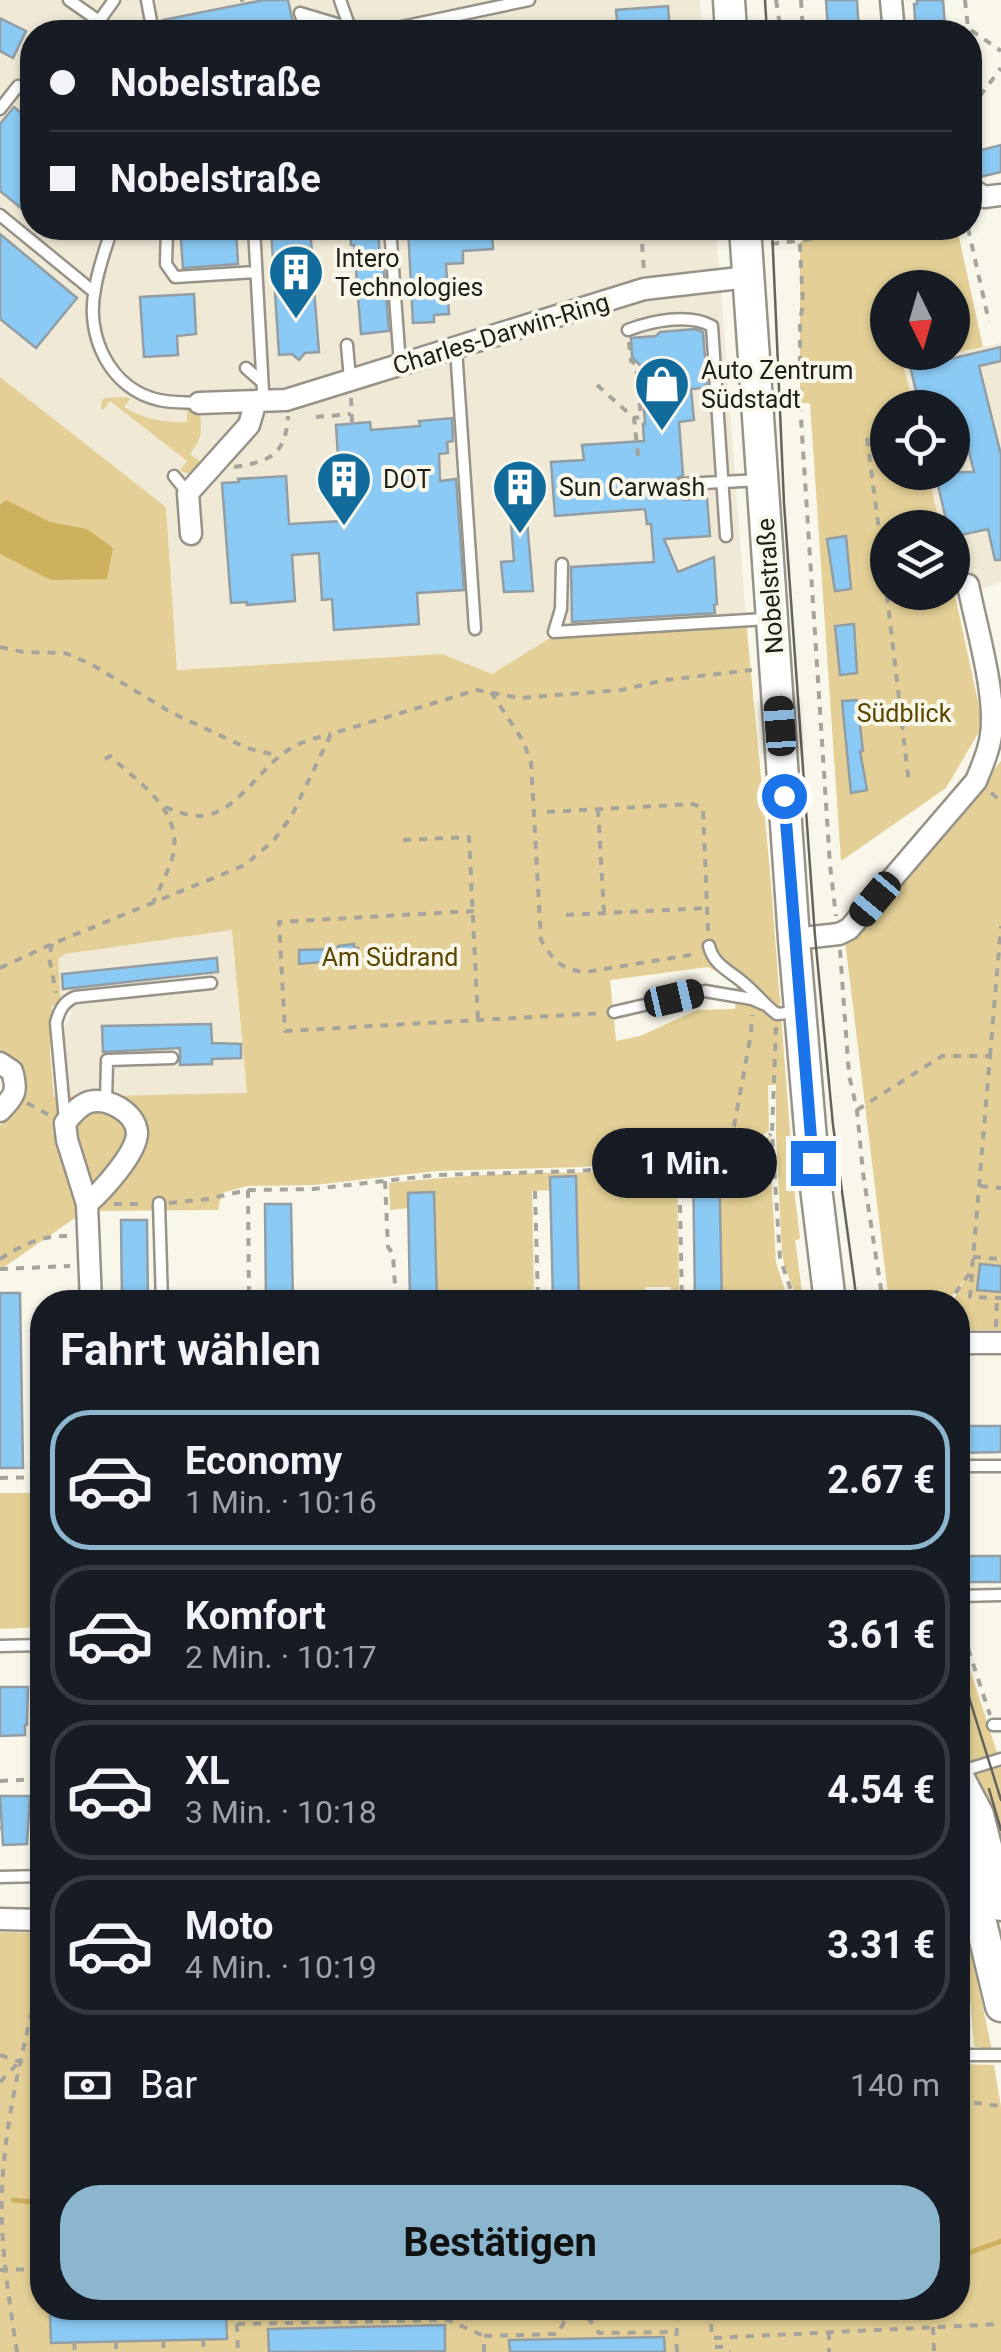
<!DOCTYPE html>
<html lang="de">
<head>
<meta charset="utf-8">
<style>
  :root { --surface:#171b24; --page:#242831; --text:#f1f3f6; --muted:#9ea1a6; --line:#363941; --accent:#8cb6ce }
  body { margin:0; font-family:Roboto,sans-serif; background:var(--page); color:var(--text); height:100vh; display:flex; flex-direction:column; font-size:38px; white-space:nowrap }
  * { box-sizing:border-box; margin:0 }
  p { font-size:32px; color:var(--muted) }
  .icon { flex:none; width:55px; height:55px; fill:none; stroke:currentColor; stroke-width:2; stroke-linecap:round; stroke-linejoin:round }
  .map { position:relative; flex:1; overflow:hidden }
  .details { position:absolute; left:30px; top:1290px; width:940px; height:1030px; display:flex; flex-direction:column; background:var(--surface); border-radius:40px; box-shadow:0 2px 8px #0004 }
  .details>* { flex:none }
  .hud { position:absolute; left:20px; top:20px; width:962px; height:220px; border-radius:40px; box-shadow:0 2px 8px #0004; display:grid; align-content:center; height:220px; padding:0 30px; background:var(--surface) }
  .needle { width:65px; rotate:175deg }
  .controls { position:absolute; left:870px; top:270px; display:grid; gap:20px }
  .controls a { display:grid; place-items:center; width:100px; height:100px; border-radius:50%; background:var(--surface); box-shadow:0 2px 8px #0004; font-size:50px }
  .end { position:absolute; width:45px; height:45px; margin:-22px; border:12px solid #1a73e8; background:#fff; box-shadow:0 0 0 5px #fff }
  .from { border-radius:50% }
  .bubble { position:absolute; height:70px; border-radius:35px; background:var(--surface); box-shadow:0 2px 8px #0004; font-size:32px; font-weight:700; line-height:70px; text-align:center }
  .car { position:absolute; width:30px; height:60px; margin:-30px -15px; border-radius:12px; box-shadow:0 0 8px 2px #0007; background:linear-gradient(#222 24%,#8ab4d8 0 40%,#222 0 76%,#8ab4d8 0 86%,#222 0) }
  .hud b { display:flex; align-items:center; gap:35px; height:95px; font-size:38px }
  .hud b+b { border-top:2px solid var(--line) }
  .hud i { width:25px; height:25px; background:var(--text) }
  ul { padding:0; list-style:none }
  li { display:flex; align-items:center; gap:30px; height:140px; margin:0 20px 15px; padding:0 10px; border:5px solid var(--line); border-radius:40px }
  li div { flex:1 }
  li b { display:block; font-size:38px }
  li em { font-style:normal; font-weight:700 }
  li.selected { border-color:var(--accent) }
  li>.icon { width:90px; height:90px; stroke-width:1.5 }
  h2 { padding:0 30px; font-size:45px; line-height:120px }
  .pay { display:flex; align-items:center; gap:25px; height:110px; padding:0 30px; font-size:38px }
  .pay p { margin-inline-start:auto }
  .primary-button { display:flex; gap:20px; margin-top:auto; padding:20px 30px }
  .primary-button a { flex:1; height:115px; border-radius:40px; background:var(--accent); color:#111; font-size:40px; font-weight:700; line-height:115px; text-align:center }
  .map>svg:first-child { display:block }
  .built { fill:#efe9d6 }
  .green { fill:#e4d096; fill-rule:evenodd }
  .water { fill:#ceb15d }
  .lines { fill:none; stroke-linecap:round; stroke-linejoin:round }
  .stream { stroke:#ceb15d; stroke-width:5 }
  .building { fill:#8bcaf4; stroke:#939da4; stroke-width:2.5 }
  .service-casing { stroke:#979389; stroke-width:15 }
  .minor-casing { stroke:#979389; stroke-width:25 }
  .secondary-casing { stroke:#979389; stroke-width:35 }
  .path { stroke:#a6a49b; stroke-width:4; stroke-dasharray:8 8; stroke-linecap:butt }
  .service { stroke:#fff; stroke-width:10 }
  .minor { stroke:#fff; stroke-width:20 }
  .secondary { stroke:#fff; stroke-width:30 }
  .tram { stroke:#65635c; stroke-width:2.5 }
  .route { stroke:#1a73e8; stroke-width:12 }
  .labels { text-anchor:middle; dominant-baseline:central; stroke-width:8; stroke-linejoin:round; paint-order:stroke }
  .poi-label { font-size:25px; fill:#1f1e19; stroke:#f9f6ea; text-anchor:start }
  .street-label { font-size:25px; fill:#1f1e19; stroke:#f9f6ea }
  .park-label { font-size:25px; fill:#5a4600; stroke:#f9f6ea }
</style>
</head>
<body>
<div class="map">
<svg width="1001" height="2352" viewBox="0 0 1001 2352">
  <rect width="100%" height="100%" fill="#f9f6ea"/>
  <path class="built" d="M0,0H700L702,32H32V228H716L746,620L550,638L492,674L441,654L177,670L166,507L0,377Z
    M1001,343V582L955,598L952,586V528L940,527L928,473L952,472V408L914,407L903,364Z
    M233,930L247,1094L69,1097L63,1028L72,1012L61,1004L58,958L65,954Z"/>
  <path class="green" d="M805,228H957L983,347L903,364L914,407L888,408V472L928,473L940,527L888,528V592H952L953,586L983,725L946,788L841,861L810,403H800V242L805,241ZM888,288H952V352H888Z
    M0,377L166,507L177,670L442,654L492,674L550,638L746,620L770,872L795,1197L800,1239L795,1240L803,1298H805L806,1302H798L784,1264L782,1251L776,1136V1085H768L769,1131L739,1150L710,1151C736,1154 748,1152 769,1136L776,1263L789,1302H722L719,1162H693V1176H682L683,1161L698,1152L659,1163L656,1160L585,1167L437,1171L314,1185L247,1186L222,1193L218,1210L85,1211L0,1270V1126L18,1103L0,1058ZM232,930L247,1093L54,1097L50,1053L52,1006L61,1004L58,959L65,954ZM708,967L737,983L735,1009L697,1010L640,1036L616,1041L610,980Z
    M124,397L131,398L124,407C143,419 166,423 187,422V408H200C201,429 204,437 190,454L203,464L191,474L180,471L187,461L110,401L103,410L101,408L102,400L105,398Z
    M1001,761V1330H958V1302H952L965,1279L947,1302H889L845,941L856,936Z
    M677,1161L679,1290H671L670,1287H645L646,1302H579L575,1176L551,1177L550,1190L532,1191L534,1293L514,1295V1302H437L434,1193H409V1208L390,1210L389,1183C439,1178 488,1174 538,1173C583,1172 633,1174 677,1161Z
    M0,1493H42V1627L0,1629Z
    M958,1632L1001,1765V1852L997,1853L958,1723Z
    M0,1932L42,1933V2308H958V2064L994,2065L1001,2107V2352H0Z
    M958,1933L964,1935L969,1943L992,2050L974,2046L967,1962L958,1951Z"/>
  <path class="water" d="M6,500L50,522L87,529L113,548L107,579L51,580L0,554V505Z"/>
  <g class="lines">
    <path class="stream" d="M13,2200L42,2203
      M958,2257L1001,2241"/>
  </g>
  <path class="building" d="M264,0H288L295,32H166L163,20Z
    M826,0H857L859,32H828Z
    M917,0H943L945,26H942V32H916L914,4H917Z
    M668,6L670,32H618L616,10Z
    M0,18L26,31L13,58L0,51Z
    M14,107L32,122V217L0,191V124Z
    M1001,145V172L980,177L974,152Z
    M180,228H236L238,264L183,268Z
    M310,228L314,276L320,282L314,289L319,352L305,353L299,360L292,354L279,355L271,229Z
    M350,228H378L380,258H383L389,331L361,334L354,245H351Z
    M408,228H492L493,249L463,251V263L446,264L449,314L434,315V322L413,323Z
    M0,234L77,298L36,348L0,319Z
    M194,294L196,334L177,336L178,355L144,357L140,297Z
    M695,329L703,332L707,384L703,388L691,389L694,420L679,422L683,475L676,479L674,485L678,491L684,493V500L707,498L710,536L664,539L678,572L714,557L717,604L714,605L715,613L572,622L571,567L654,562L651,524H647L645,509L555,516L551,462L584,460L582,445L644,441L643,424H645L641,366L632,357L631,338L656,336L660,332Z
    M1001,347V361L979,366L1001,455V560H995L988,529L952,537V528H948L935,472H974L958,408H920L910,366L924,363V365Z
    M452,418L453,441L447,442L448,453L439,454L440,481L456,479L464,590L417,593L419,624L334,630L332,599L322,600L319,553L292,555L295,601L247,605V602L231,603L222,483L239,482L238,479L286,476L289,524L342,521L336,425L370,422L371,430L420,426L419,421Z
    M526,509L533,591L504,592L501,562L514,561L510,510Z
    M846,536L851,589L835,591L827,539Z
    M854,624L857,673L840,675L835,626Z
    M857,700L863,751H860L867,790L851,793L842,701Z
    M354,944V948H358V959L299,964V950L338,949V946Z
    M217,958L218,972L63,989L62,974Z
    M211,1024L212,1043L241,1044V1058L212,1059V1064L180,1065V1048L103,1052L102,1026Z
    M719,1161L722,1302H695L693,1162Z
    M576,1176L579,1302H553L550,1177Z
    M434,1192L437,1302H410L408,1193Z
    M265,1204H291L293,1302H266Z
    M121,1220H147L148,1302H122Z
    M980,1264L1001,1266V1292L977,1290Z
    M0,1293H20L23,1468H0Z
    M958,1426H1001V1452L958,1453Z
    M964,1556H1001V1582H964Z
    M0,1687H28L27,1725H25V1735L0,1736Z
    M0,1796H30L27,1844L3,1845Z
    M226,2311L227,2339L51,2343L50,2315Z
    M445,2325V2351L269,2352L268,2329Z
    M664,2337L665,2352H510L509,2340Z"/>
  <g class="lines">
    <g class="service-casing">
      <path id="service" d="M69,0L99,21L114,0
        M147,0L153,32
        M300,13L350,28L340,0
        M300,13L307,32
        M378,32L529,0
        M0,109L18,86L32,94
        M0,215L94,292
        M112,228C106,248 98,268 95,289C85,336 110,389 159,400C172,403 186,402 199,403
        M167,228L166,264L175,277L256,272
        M254,228L263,391L257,401
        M390,228L400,364
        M628,330C651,321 689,313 712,326L726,536
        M347,345L350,379
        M456,349L475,629
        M246,368L262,382
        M174,476L187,492
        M683,484L761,480
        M562,564L561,609L554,632L766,619
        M709,946C714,967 733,972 747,986C758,995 765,1006 777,1014L797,1012
        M614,1012L705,991L752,999L763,1004
        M106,1102L107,1060L172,1058
        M65,1121L56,1023C59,1011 63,1002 75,997L211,983
        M159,1203L162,1302
        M958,1466H1001
        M958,1596L1001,1595
        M0,1646L42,1645
        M993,1725H1001
        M959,1772L1001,1759
        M0,1877L42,1876
        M958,2055H1001"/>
    </g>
    <g class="minor-casing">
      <path id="minor" d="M891,0L894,32
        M970,188L984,197L1001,195
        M199,403L286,400L644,289L748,277
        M191,534L188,493L249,425L256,401
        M794,939L839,934L849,929L976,781C982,766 989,752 991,735C997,696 976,625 968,585
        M0,1063L12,1071C18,1092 15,1095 0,1111
        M87,1204L67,1140L65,1123C71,1115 78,1106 89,1102C107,1097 136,1112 137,1133C137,1153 102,1191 87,1204L91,1302
        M958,1343H1001
        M0,1919L42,1920"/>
    </g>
    <g class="secondary-casing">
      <path id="secondary" d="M729,0L731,32
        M745,228L794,939L813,1163L830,1302
        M958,1777L978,1815L1001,1905
        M958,1827L1001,2006"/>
    </g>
    <path class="path" d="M240,0H244
      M776,0L781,32
      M801,0L803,32
      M965,0L968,28L1001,51
      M970,109L1001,68
      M970,222L978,213
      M280,228V229
      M461,228H466
      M641,228L644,272
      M799,228L803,304L800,321V403L830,865L836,916
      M968,228L989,322
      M771,244L842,235L841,228
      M629,342L631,361L636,364L641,417L634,418
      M597,385L634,418L638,456
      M351,398L352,423
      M316,417L351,414
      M867,438L882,553
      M234,467C270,462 286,454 288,416
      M888,552L882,553L909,784
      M952,552L963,558
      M0,647L23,652L65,653L91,664L172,713L247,748L279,756
      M491,692L523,741L531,762L541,940C554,961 561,970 586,972L696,954
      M105,759L110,756C139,783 186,812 172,859C167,874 159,889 153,903
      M991,793L1001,801
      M165,807C173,810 181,813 189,815C229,823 252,778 280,756C295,743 312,739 331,734
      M598,809L604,913
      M547,812L693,804L703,808L708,931
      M403,840L469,837L478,1020
      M474,911L279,922L285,1031L604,1013
      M566,915L707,908
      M52,944L49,957L56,993
      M840,950L849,1075L857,1110L863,1173L883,1302
      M0,968L52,944L245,865L274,840L291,817L331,734L477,690L519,698L621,690L665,680L752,670
      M776,1027L772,1133L780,1258L795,1302
      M990,1056L1001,926
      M27,1103L49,1115
      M857,1110L942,1056H990L972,1270L949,1302
      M712,1150L734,1126L751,1034L752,1015
      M679,1157L682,1302
      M385,1181L388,1247L393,1254L396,1302
      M980,1186L1001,1188
      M248,1190L249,1302
      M535,1191L538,1302
      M169,1203L208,1199L248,1190L313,1189L437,1175L581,1171L659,1163L695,1153L741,1150L758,1144L771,1134
      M114,1204H145
      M973,1257L1001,1259
      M0,1259C22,1245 42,1235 69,1236
      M0,1269L70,1266
      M972,1274L970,1297L1001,1298
      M660,1293L681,1292
      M914,1302L952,1298
      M996,1327L997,1297
      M0,1478L42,1477
      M958,1618L990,1715
      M0,1781L42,1779
      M0,1828H2
      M0,2055L42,2069
      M0,2082L20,2061
      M958,2101L1001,2106
      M0,2270L42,2269
      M236,2308L238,2352
      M710,2308L712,2338L1001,2324
      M237,2324L448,2320L484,2336
      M933,2327L934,2352
      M829,2332V2352
      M203,2339L204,2352
      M163,2340L164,2352
      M116,2341V2352
      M74,2342L75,2352
      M715,2347H724L730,2352
      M423,2351V2352
      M17,2352C9,2299 0,2245 2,2191C5,2117 24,2043 42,1972
      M484,2352V2336L558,2334L564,2322L571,2317L589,2319L599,2333L677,2332
      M677,2352L676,2339L679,2308"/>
    <use href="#service" class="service"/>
    <use href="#minor" class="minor"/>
    <use href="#secondary" class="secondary"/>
    <path class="tram" d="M765,0L767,32
      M772,228L784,503L815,936L833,1125L857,1302
      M958,1662L1001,1800
      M989,1789L1001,1830"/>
  </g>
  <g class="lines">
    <path class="route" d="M784,796L813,1163"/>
  </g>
  <defs>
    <g id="building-pin" transform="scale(2.875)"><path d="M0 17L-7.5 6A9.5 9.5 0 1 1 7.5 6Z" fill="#116c9c" stroke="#f9f6ea"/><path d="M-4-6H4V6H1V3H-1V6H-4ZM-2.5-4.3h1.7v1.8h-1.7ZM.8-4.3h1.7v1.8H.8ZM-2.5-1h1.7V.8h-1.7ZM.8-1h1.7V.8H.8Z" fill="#fff"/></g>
    <g id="shop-pin" transform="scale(2.875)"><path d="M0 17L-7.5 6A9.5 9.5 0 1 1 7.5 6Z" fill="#116c9c" stroke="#f9f6ea"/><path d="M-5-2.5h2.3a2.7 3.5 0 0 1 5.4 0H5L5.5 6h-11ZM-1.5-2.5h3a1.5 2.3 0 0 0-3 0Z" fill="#fff"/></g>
  </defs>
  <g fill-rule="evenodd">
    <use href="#building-pin" x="296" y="272"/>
    <use href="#shop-pin" x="662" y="384"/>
    <use href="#building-pin" x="344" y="479"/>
    <use href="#building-pin" x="520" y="487"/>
  </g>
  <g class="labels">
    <g class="poi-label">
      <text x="335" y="258">Intero<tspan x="335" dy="29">Technologies</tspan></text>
      <text x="701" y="370">Auto Zentrum<tspan x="701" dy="29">Südstadt</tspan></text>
      <text x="383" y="479">DOT</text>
      <text x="559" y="487">Sun Carwash</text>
    </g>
    <g class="street-label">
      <text transform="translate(501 334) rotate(-17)">Charles-Darwin-Ring</text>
      <text transform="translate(770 586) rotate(-94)">Nobelstraße</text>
    </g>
    <g class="park-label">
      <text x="904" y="713">Südblick</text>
      <text x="390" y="957">Am Südrand</text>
    </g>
  </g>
</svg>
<div class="controls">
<a><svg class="needle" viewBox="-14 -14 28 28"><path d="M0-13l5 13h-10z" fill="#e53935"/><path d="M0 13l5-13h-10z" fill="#9ea1a6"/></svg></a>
<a><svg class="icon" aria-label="locate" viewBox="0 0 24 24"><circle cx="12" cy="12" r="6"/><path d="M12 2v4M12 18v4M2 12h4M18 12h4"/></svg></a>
<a><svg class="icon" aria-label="layers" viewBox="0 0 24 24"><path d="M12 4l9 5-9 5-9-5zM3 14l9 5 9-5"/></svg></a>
</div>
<i class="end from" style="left:784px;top:796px"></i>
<i class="end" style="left:813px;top:1163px"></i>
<div class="bubble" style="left:592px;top:1128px;width:185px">1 Min.</div>
<i class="car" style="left:780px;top:726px;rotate:356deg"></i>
<i class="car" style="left:875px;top:899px;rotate:220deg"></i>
<i class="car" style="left:674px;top:998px;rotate:77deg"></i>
<div class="hud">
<b><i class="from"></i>Nobelstraße</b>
<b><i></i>Nobelstraße</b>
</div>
<section class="details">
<h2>Fahrt wählen</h2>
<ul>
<li class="selected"><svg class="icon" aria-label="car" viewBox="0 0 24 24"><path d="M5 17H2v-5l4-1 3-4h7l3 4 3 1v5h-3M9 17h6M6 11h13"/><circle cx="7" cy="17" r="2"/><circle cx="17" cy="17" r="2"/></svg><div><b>Economy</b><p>1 Min. · 10:16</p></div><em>2.67 €</em></li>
<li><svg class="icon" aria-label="car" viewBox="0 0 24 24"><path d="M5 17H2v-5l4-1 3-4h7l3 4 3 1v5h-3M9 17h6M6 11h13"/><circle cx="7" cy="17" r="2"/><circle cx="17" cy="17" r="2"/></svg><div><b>Komfort</b><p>2 Min. · 10:17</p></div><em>3.61 €</em></li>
<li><svg class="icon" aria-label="car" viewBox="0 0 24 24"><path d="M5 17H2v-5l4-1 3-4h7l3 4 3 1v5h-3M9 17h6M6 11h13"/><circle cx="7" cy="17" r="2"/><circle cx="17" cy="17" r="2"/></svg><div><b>XL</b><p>3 Min. · 10:18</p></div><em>4.54 €</em></li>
<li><svg class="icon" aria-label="car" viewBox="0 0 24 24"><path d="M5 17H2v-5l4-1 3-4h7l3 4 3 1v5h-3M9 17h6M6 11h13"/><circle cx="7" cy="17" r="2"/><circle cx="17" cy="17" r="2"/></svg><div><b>Moto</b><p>4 Min. · 10:19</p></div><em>3.31 €</em></li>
</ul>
<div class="pay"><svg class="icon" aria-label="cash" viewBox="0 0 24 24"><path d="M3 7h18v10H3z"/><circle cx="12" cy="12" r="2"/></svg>Bar<p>140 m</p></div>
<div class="primary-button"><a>Bestätigen</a></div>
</section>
</div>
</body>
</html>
